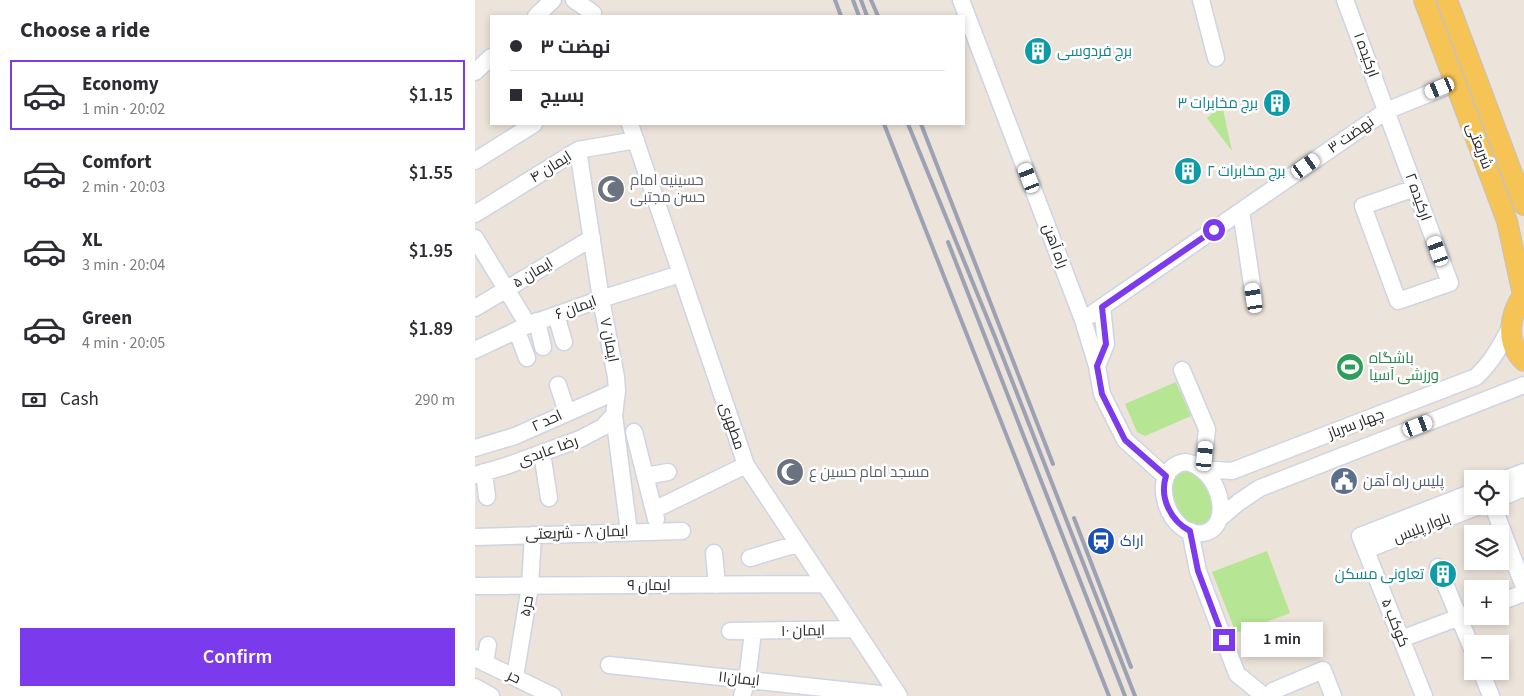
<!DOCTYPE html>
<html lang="en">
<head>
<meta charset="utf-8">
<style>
  :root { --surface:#fff; --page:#f2f2f3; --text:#2b2b33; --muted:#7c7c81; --line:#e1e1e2; --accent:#7c3aed }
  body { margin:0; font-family:"Source Sans 3",Cairo,sans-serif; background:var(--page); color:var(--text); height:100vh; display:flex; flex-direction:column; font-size:19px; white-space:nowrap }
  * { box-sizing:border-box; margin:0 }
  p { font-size:16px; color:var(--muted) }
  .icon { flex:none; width:28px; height:28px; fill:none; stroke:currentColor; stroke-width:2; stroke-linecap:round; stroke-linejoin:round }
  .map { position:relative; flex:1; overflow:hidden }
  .side { display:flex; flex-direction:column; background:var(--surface); width:475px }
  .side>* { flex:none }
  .top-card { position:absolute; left:15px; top:15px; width:475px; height:110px; border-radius:0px; box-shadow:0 2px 8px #0003; display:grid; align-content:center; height:110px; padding:0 20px; background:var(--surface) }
  .tools { position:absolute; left:989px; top:470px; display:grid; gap:10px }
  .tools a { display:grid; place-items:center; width:45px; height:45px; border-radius:0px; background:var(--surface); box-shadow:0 2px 8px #0003; font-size:25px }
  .end { position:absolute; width:22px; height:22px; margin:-11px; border:6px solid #7c3aed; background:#fff; box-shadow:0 0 0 2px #fff }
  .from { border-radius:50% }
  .bubble { position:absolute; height:35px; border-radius:0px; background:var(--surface); box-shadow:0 2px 8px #0003; font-size:16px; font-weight:600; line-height:35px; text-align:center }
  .car { position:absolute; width:15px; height:30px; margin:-15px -8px; border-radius:6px; box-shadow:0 0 4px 1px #0007; background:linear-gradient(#fff 24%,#345 0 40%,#fff 0 76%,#345 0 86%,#fff 0) }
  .top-card b { display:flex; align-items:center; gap:18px; height:48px; font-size:19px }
  .top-card b+b { border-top:1px solid var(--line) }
  .top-card i { width:12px; height:12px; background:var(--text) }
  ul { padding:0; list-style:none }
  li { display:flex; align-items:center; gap:15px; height:70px; margin:0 10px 8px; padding:0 10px; border:2px solid transparent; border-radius:0px }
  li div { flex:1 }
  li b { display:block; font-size:19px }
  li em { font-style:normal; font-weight:600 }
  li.on { border-color:var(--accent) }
  li>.icon { width:45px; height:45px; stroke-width:1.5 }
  h2 { padding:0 20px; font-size:22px; line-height:60px }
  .pay { display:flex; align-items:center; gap:12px; height:55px; padding:0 20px; font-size:19px }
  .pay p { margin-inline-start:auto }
  .cta { display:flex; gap:10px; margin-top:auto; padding:10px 20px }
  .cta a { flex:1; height:58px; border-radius:0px; background:var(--accent); color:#fff; font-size:20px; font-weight:600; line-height:58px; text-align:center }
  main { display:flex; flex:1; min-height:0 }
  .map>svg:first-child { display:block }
  .green { fill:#b6e593 }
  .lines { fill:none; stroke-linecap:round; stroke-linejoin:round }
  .minor-casing { stroke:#cfd4e3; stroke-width:19 }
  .major-casing { stroke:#c3c3c3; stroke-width:22 }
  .minor { stroke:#fff; stroke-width:16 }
  .major { stroke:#f6c355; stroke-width:20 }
  .rail { stroke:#9ca2b4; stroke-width:4 }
  .route { stroke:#7c3aed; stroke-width:6 }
  .labels { text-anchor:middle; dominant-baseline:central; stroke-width:5; stroke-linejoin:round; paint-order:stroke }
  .culture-label { font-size:15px; fill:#0d838f; stroke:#fff; text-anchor:start }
  .street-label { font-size:15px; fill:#292929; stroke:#fff }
  .worship-label { font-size:15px; fill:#5b616d; stroke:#fff; text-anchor:start }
  .leisure-label { font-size:15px; fill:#27864d; stroke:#fff; text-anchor:start }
  .service-label { font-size:15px; fill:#4e5e75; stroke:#fff; text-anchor:start }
  .transit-label { font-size:15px; fill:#164399; stroke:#fff; text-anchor:start }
</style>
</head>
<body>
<main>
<section class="side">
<h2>Choose a ride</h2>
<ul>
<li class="on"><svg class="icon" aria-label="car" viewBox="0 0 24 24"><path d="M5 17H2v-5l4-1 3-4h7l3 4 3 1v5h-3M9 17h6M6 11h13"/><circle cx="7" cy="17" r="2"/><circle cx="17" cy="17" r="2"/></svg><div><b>Economy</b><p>1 min · 20:02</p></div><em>$1.15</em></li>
<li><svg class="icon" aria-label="car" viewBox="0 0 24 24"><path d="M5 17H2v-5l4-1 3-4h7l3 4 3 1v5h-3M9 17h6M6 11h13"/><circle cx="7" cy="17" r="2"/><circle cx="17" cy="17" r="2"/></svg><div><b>Comfort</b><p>2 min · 20:03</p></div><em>$1.55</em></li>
<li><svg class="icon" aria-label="car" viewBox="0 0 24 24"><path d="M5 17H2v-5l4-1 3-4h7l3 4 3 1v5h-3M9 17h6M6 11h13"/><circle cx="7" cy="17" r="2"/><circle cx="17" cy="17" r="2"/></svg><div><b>XL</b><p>3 min · 20:04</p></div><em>$1.95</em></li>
<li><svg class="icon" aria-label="car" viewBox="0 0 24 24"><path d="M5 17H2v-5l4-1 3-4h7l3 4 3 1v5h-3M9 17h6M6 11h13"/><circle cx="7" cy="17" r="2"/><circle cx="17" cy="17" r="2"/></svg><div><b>Green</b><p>4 min · 20:05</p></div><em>$1.89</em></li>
</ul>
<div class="pay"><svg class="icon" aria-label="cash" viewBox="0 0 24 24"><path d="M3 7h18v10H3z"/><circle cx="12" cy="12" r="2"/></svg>Cash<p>290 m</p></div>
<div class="cta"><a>Confirm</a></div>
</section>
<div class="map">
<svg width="1049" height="696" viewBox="0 0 1049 696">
  <rect width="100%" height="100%" fill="#ece3da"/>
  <path class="green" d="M747,105L757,151L732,118Z
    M701,382L716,416L670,436L662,432L650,404Z
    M712,471C719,473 728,477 732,484C738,494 743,515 730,523C705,535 679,478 712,471Z
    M792,551L815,613L761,633L737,572Z"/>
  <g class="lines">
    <g class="minor-casing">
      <path id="minor" d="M99,0L118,13
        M486,0L608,320L622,366L627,394L650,440L691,477
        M726,0L741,58
        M870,0L975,283L923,301L888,206L940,188
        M61,16L78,0
        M0,72L16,57
        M155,124L271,465L424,696
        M103,150L126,299L141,377L142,391L139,415L154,532
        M0,161L59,124
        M766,211L779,298
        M0,214L103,150L161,140
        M0,238L53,325
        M0,308L117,238
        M81,315L89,342
        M608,320L911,111L980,83
        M62,321L68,347
        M42,331L52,358
        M0,350L53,325L126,299L205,274
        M622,366L631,344L627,307
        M707,370L732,429L728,469L757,471L1001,377C1017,362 1026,345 1036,326
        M83,385L92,412
        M159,432L181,519
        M0,448L40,436L142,391
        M67,453L74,498
        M711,462C745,468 760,527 728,533C692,539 670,467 711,462Z
        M9,472L12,497
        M0,475L31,466L105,439L128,427L139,415
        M170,476L193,472
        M1025,481L1049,472
        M1025,498L1049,488
        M1018,506L1049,587
        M179,510L271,465
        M744,519L764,502L785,488L1049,385
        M715,531L723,571L762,674L789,696
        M0,537L207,531
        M891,550L1004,506
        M239,553L242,585
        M275,558L322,544
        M963,567L998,651
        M0,586L348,584
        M1025,602L1049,593
        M255,631L379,629
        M926,639L998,612
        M0,658L78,696
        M10,663L13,645
        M134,665L423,696
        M1006,671L1016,696
        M40,677L55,586L58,535
        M0,687L16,696
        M798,691L848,670L858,696
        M267,696L272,680L278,632
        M949,696L885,536L998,492"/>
    </g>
    <g class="major-casing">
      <path id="major" d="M949,0L1032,221L1048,295
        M972,0L1049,205
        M1049,294C1034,314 1030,343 1049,361"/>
    </g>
    <use href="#minor" class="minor"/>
    <use href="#major" class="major"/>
    <path class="rail" d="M360,0L366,16
      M378,0L384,16
      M386,0L392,16
      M396,0L403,16
      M409,124L634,696
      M433,124L520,337L660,696
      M446,124L578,464
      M473,242L650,696
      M599,518L656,667"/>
  </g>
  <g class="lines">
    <path class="route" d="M739,230L627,307L631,344L622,366L627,394L650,440L691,476C684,498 696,521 715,531L723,571L749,640"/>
  </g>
  <defs>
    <g id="building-disc" transform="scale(1.4375)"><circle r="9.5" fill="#0f9aa8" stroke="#fff"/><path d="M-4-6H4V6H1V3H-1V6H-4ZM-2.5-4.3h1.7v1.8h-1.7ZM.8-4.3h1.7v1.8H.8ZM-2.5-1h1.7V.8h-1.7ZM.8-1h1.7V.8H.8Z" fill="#fff"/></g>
    <g id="mosque-disc" transform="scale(1.4375)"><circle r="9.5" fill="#6b7280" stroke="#fff"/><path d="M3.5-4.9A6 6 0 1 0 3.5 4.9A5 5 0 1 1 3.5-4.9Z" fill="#fff"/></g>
    <g id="stadium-disc" transform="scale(1.4375)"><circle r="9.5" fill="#2e9e5b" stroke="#fff"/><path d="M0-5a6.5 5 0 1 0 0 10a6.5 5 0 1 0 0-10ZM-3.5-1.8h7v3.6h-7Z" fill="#fff"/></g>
    <g id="civic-disc" transform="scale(1.4375)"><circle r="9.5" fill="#5c6f8a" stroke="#fff"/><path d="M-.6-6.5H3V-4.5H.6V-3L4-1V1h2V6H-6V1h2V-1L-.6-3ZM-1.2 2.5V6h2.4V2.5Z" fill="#fff"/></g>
    <g id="station-disc" transform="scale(1.4375)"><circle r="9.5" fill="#1a4fb4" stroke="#fff"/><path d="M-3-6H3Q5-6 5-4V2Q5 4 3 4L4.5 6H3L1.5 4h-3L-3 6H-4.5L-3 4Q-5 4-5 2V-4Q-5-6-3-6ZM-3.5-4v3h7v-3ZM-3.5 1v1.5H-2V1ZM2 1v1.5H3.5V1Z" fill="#fff"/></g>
  </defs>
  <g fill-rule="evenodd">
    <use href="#building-disc" x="563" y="51"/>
    <use href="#building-disc" x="802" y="103"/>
    <use href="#building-disc" x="713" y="171"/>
    <use href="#mosque-disc" x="136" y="189"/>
    <use href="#stadium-disc" x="875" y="367"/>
    <use href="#mosque-disc" x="315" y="472"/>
    <use href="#civic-disc" x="869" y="481"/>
    <use href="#station-disc" x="626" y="541"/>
    <use href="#building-disc" x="968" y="574"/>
  </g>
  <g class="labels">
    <g class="culture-label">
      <text x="582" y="51">برج فردوسی</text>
      <text x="783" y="103" text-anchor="end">برج مخابرات ۳</text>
      <text x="732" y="171">برج مخابرات ۲</text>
      <text x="949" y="574" text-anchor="end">تعاونی مسکن</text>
    </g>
    <g class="street-label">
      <text transform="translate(891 55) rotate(70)">ارکیده ۱</text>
      <text transform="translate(876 135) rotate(-35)">نهضت ۳</text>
      <text transform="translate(1004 146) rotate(69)">شریعتی</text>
      <text transform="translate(76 167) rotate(-32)">ایمان ۴</text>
      <text transform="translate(943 197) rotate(70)">ارکیده ۲</text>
      <text transform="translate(580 246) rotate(69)">راه آهن</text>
      <text transform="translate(58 273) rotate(-31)">ایمان ۵</text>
      <text transform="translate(101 308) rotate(-20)">ایمان ۶</text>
      <text transform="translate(134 340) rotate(79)">ایمان ۷</text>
      <text transform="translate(72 421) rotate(-25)">احد ۲</text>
      <text transform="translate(881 424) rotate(-21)">چهار سرباز</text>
      <text transform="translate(257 426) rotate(71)">مطهری</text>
      <text transform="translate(73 451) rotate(-20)">رضا عابدی</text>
      <text transform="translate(947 528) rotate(-21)">بلوار پلیس</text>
      <text transform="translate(102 533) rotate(-2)">ایمان ۸ - شریعتی</text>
      <text x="174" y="585">ایمان ۹</text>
      <text transform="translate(52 606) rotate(-80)">حر۵</text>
      <text transform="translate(920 623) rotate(68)">کوکب ۵</text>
      <text transform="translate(328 631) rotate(-1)">ایمان ۱۰</text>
      <text transform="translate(39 677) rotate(26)">حر</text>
      <text transform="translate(264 679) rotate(6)">ایمان۱۱</text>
    </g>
    <g class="worship-label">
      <text x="155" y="180">حسینیه امام<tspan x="155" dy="17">حسن مجتبی</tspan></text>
      <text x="334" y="472">مسجد امام حسین ع</text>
    </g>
    <g class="leisure-label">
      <text x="894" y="358">باشگاه<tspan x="894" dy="17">ورزشی آسیا</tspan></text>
    </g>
    <g class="service-label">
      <text x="888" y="481">پلیس راه آهن</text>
    </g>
    <g class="transit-label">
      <text x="645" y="541">اراک</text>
    </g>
  </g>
</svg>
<div class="tools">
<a><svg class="icon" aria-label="locate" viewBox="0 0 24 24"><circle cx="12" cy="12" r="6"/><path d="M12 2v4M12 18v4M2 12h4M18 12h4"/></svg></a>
<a><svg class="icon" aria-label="layers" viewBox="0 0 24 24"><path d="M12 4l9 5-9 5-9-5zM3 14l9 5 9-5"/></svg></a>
<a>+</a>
<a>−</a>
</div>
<i class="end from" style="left:739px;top:230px"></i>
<i class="end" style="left:749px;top:640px"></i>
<div class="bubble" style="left:766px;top:622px;width:82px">1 min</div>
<i class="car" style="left:965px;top:88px;rotate:248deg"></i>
<i class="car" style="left:831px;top:166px;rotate:55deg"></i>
<i class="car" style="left:554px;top:178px;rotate:339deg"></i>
<i class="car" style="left:963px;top:251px;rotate:340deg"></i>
<i class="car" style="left:779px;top:298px;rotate:351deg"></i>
<i class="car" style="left:943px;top:426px;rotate:69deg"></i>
<i class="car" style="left:730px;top:456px;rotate:6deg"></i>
<div class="top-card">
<b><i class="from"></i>نهضت ۳</b>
<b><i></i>بسیج</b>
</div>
</div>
</main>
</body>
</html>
